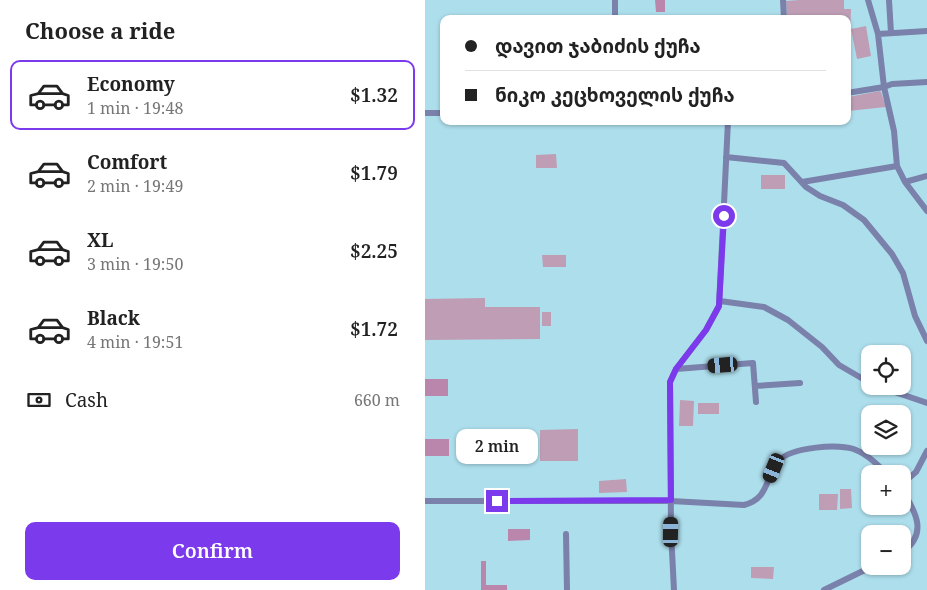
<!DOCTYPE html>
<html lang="en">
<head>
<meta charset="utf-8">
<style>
  :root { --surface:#fff; --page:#f2f2f2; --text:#222; --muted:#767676; --line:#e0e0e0; --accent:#7c3aed }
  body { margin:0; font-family:"Noto Serif","Noto Sans Georgian",serif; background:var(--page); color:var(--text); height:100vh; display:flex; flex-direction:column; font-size:19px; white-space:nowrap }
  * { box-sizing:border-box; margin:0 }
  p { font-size:16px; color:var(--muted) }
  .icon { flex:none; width:28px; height:28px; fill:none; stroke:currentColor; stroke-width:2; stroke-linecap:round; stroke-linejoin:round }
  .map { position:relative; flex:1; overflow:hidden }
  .drawer { display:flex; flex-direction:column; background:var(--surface); width:425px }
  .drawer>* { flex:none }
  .hud { position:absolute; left:15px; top:15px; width:411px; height:110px; border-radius:10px; box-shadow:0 1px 4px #0004; display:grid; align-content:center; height:110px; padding:0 25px; background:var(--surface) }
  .buttons { position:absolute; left:436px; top:345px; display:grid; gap:10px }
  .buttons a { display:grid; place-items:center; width:50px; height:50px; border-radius:10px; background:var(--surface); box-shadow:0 1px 4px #0004; font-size:25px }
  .end { position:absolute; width:22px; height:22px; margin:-11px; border:6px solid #7c3aed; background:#fff; box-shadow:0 0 0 2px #fff }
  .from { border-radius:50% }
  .bubble { position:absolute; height:35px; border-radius:10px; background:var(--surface); box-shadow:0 1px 4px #0004; font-size:16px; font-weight:600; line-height:35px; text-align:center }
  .car { position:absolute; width:15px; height:30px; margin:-15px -8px; border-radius:6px; box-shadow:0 0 4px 1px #0007; background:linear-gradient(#222 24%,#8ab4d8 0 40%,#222 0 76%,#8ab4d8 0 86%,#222 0) }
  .hud b { display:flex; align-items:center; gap:18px; height:48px; font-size:19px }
  .hud b+b { border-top:1px solid var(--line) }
  .hud i { width:12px; height:12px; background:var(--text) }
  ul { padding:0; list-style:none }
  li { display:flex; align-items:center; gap:15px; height:70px; margin:0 10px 8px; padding:0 15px; border:2px solid transparent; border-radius:10px }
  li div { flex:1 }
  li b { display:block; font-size:19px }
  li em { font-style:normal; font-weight:600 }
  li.on { border-color:var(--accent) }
  li>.icon { width:45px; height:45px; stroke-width:1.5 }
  h2 { padding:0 25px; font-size:22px; line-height:60px }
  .pay { display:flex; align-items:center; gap:12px; height:55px; padding:0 25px; font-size:19px }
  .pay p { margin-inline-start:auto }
  .button { display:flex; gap:10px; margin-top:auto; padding:10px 25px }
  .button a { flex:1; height:58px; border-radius:10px; background:var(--accent); color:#fff; font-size:20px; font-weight:600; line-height:58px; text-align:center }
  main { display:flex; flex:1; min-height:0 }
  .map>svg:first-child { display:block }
  .green { fill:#bf9eb5 }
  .forest { fill:#bb86ac }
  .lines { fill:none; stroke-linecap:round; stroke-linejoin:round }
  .minor { stroke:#7a81aa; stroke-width:6 }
  .route { stroke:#7c3aed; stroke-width:6 }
</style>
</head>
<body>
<main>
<section class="drawer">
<h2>Choose a ride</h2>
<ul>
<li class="on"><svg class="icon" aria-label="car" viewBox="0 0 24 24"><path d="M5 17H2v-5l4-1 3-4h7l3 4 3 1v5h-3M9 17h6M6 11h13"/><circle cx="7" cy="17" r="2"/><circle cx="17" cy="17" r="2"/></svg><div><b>Economy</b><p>1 min · 19:48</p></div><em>$1.32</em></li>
<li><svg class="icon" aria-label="car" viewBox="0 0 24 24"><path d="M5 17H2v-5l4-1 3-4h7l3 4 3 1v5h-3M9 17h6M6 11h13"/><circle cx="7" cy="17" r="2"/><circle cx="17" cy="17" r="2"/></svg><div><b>Comfort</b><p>2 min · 19:49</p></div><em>$1.79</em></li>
<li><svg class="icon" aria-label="car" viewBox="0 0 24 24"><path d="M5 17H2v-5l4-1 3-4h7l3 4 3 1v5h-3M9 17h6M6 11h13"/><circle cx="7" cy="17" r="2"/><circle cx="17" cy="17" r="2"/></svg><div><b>XL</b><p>3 min · 19:50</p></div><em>$2.25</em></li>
<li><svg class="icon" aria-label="car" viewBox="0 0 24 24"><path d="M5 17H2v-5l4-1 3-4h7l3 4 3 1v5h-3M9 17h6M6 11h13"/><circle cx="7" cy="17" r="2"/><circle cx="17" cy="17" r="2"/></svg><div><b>Black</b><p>4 min · 19:51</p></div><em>$1.72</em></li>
</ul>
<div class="pay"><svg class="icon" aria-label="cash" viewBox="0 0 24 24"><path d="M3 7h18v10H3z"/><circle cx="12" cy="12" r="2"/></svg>Cash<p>660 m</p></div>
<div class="button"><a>Confirm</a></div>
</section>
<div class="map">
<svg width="502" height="590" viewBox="0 0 502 590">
  <rect width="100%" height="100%" fill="#addeec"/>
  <path class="green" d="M374,0H419V9H426L423,93L422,19H362L361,1Z
    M441,26L446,56L432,59L426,29Z
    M455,91L456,92L461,107L423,111V97Z
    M131,154L132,168H111V155Z
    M336,175H360V189H336Z
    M117,255H141V267H118Z
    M60,298V307H115V339L0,340V299Z
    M117,312H126V326H117Z
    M255,400L269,401L268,426H254Z
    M273,403H294V414H273Z
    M153,429V461H115V430Z
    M44,443H66V458H44Z
    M201,479L202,492L174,493V481Z
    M415,489H426L427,508L415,509Z
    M394,494H413L412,510H394Z
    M326,567H349L348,579L326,578Z"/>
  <path class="forest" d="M230,0H240V12H231Z
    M0,379H23V396H0Z
    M0,439H24V456H0Z
    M83,529H105V540L83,541Z
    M56,561H61V585H82V590H56Z"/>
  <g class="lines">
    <path class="minor" d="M190,0V19
      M358,0L359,19
      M443,0L453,34L459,87L469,131L472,166L480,182L502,211
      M464,0L466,33
      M453,34L502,31
      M422,93L459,87L467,84L502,82
      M0,113H19
      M301,157L359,163L381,187L395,196L418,205L439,220L467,254L478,273L490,316L502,341
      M377,182L472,166
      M480,182L502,176
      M295,301L339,307L363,320L397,347L414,365L445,383
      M251,369L328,363L331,402
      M330,386L375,383
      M452,386L502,403
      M478,483L491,472L502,451
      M478,491C492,514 502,534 478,552
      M0,501H246L319,505C345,498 339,478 354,461C365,447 416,443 431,450C443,455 453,465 462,474
      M141,534L142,590
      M249,590L246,532L245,382L251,369L281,330L294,306L303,121
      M399,590L448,566"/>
  </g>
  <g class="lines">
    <path class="route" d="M72,501L246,500L245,382L251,369L281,330L294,306L299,216"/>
  </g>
</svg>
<div class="buttons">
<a><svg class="icon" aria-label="locate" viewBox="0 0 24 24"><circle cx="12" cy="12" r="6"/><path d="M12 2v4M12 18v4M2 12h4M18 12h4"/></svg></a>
<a><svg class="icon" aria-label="layers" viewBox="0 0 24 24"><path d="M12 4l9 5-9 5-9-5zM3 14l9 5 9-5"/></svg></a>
<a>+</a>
<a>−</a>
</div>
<i class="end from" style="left:299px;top:216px"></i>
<i class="end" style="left:72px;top:501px"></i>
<div class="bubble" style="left:31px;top:429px;width:82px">2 min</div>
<i class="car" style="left:298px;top:365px;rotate:265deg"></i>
<i class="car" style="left:349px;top:468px;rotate:202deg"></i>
<i class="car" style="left:246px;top:532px;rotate:1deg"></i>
<div class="hud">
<b><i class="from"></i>დავით ჯაბიძის ქუჩა</b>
<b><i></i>ნიკო კეცხოველის ქუჩა</b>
</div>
</div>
</main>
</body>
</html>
